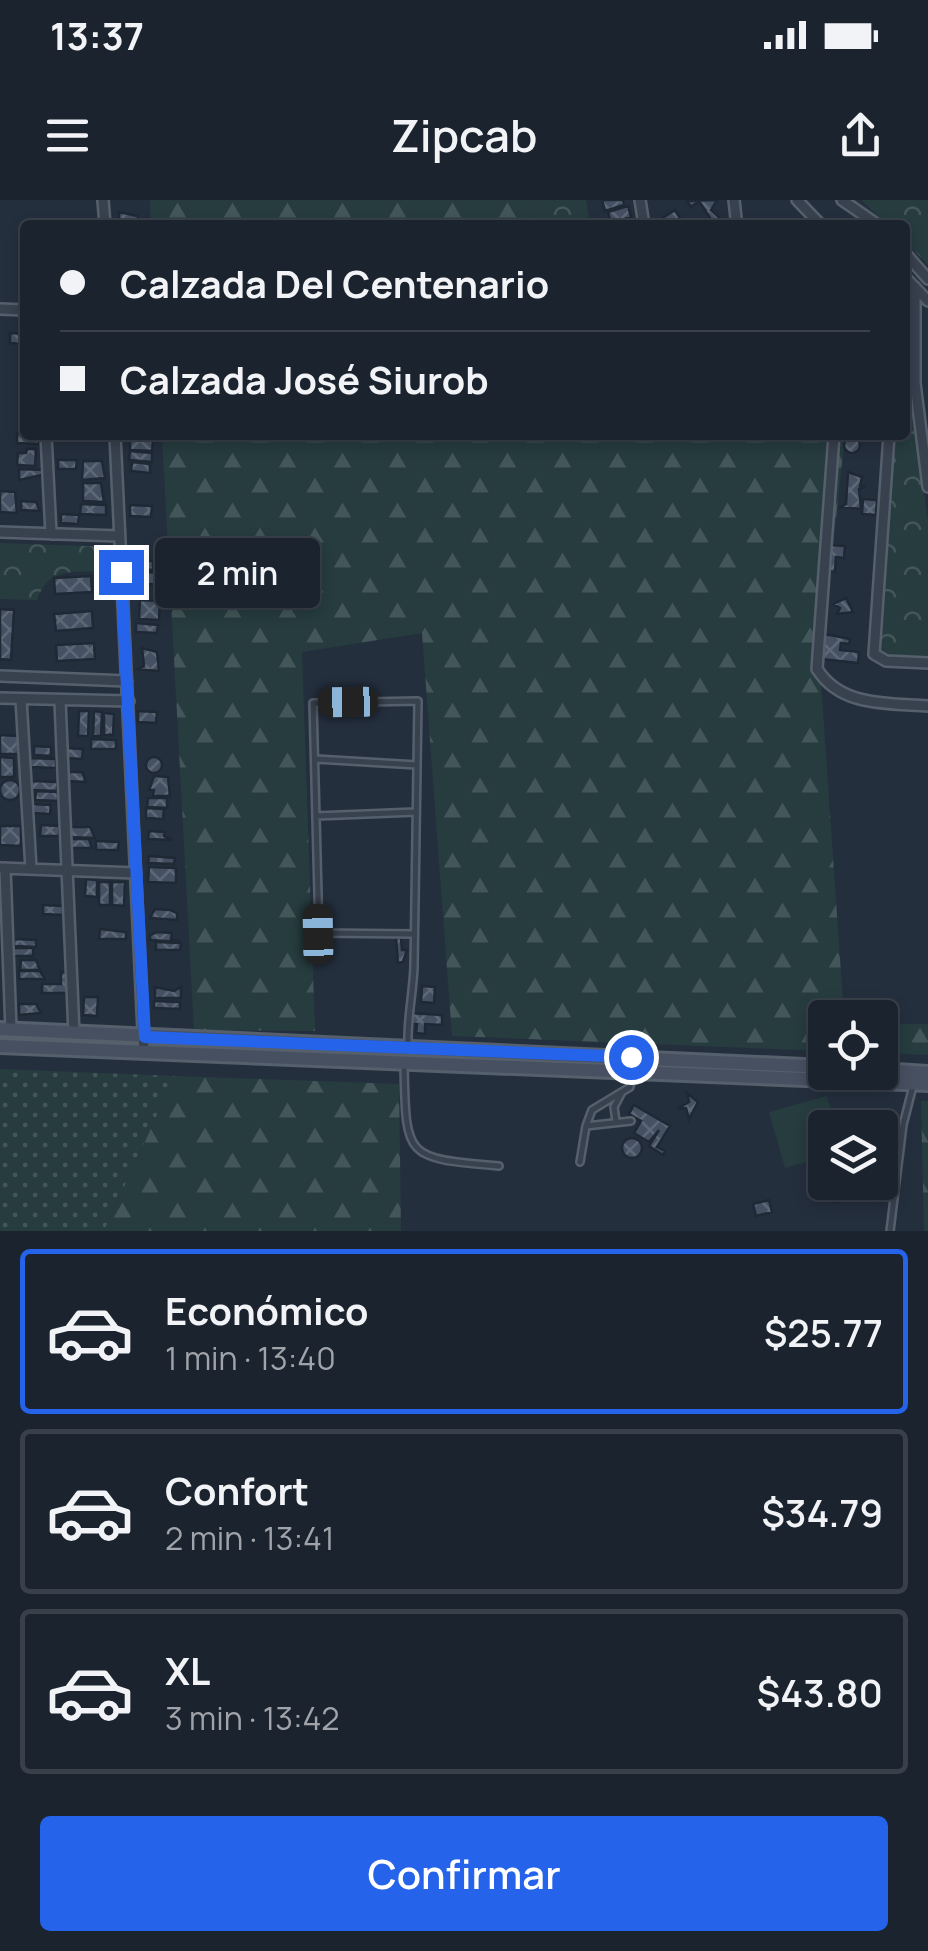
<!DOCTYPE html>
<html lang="es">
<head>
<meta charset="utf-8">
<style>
  :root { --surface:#1b232e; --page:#242b36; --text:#f1f3f6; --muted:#a0a4aa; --line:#39404a; --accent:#2563eb }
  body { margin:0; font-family:Manrope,sans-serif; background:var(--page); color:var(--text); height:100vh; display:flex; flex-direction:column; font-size:38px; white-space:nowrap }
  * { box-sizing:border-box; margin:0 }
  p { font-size:32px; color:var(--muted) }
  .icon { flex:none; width:55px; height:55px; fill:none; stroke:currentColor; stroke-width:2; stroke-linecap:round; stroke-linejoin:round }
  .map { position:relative; height:1031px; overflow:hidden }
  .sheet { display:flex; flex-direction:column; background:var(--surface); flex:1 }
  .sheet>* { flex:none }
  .hud { position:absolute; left:20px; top:20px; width:890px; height:220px; border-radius:10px; box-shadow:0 5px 15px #0003,0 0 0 2px var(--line); display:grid; align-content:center; height:220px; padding:0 40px; background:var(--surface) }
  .fabs { position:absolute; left:808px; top:800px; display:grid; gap:20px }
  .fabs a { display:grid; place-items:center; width:90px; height:90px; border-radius:10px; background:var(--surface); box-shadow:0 5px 15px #0003,0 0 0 2px var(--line); font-size:50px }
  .end { position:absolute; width:45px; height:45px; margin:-22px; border:12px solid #2563eb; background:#fff; box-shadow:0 0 0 5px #fff }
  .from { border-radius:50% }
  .bubble { position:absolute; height:70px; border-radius:10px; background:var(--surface); box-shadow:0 5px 15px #0003,0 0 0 2px var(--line); font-size:32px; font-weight:600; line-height:70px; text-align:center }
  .car { position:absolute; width:30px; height:60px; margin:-30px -15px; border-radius:12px; box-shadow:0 0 8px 2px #0007; background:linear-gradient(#222 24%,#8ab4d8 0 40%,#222 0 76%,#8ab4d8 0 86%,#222 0) }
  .hud b { display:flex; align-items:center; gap:35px; height:95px; font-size:38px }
  .hud b+b { border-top:2px solid var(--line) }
  .hud i { width:25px; height:25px; background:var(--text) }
  ul { padding:18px 0 0; list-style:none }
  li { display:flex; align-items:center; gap:30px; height:165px; margin:0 20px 15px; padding:0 20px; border:5px solid var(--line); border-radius:10px }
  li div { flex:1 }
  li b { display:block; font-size:38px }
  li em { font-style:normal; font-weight:600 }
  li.active { border-color:var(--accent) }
  li>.icon { width:90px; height:90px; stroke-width:1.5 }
  .action { display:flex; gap:20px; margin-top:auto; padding:20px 40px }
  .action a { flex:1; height:115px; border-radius:10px; background:var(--accent); color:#fff; font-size:40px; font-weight:600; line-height:115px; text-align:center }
  .status { display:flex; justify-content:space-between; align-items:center; height:70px; padding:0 50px; background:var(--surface); direction:ltr }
  .status svg { height:28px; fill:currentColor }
  header { display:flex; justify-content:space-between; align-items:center; height:130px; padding:0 40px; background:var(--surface); font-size:45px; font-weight:600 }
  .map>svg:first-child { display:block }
  .grass { fill:url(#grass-dots) }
  .forest { fill:url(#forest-firs) }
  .park { fill:url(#park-crowns) }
  .pitch { fill:#263c3f }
  .building { fill:url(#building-cross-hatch); stroke:#1f2835; stroke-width:2.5 }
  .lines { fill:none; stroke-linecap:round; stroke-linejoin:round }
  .service-casing { stroke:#565f6c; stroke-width:10 }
  .minor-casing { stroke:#565f6c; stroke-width:14 }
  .secondary-casing { stroke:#565f6c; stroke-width:18 }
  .service { stroke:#38414e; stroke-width:5 }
  .minor { stroke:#38414e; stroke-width:9 }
  .secondary { stroke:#465061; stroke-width:12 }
  .route { stroke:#2563eb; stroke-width:12 }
</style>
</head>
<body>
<div class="status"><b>13:37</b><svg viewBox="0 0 49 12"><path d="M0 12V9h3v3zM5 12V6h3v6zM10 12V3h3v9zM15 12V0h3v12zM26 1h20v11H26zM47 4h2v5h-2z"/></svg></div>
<header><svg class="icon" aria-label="menu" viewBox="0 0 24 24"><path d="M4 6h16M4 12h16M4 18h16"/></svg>Zipcab<svg class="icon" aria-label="share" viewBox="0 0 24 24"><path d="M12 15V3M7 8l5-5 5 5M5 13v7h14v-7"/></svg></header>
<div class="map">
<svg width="928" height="1031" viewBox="0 0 928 1031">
  <defs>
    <pattern id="grass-dots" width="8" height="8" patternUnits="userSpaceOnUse" patternTransform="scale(2.5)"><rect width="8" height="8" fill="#263c3f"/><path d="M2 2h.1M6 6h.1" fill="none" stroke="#435659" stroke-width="1.8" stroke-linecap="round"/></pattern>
    <pattern id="forest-firs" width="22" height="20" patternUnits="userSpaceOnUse" patternTransform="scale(2.5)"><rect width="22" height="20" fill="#263c3f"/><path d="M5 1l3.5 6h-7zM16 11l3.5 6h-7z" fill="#435659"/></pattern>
    <pattern id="park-crowns" width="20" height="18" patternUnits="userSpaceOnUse" patternTransform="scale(2.5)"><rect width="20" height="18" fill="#263c3f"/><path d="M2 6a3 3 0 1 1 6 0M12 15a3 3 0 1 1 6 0" fill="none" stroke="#435659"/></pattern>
    <pattern id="building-cross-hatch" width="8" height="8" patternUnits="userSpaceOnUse" patternTransform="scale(2.5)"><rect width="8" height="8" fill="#455162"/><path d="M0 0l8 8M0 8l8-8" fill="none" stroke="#5d6877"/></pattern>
  </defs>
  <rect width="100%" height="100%" fill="#242f3e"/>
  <path class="grass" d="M0,869L175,876L104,1031H0Z"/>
  <path class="forest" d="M150,0H530L531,25H151Z
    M162,235H845L820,468L844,817L825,818V851L452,836L422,433L302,452L315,831L194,830Z
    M880,824H928V855L880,853Z
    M175,876L399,884L401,1031H104Z
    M921,901H928V1031H924Z"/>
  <path class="park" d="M530,0H586L590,25H531Z
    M861,0H928V65L905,41V25H888Z
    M905,86L917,247L928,320V458H887L879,449L894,235H905Z
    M0,343L112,347L109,372C79,372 48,365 37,400L0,399Z"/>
  <path class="pitch" d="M827,896L836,927L825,928V957L785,968L769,912Z"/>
  <path class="building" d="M602,0H623L624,5L605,11Z
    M717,0L711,10L722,20L714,24L699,1L691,7L687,1Z
    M628,6L631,17L611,23L608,12Z
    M675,10L683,23L665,25L661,19Z
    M119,12L137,16L142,25H119Z
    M10,133L25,134V144L10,143Z
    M17,233L39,235V244L17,243Z
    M844 245a8 8 0 1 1 16 0a8 8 0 1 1-16 0Z
    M130,239L153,240L152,251L130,250Z
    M27,249H36L35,266L17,265L18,253H26Z
    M130,251L152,253V262L129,260Z
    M58,260H77L76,269H58Z
    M83,261H102L105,278L82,280Z
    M132,262L150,264V273L131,271Z
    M19,269L43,270L42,275L19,280Z
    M848,272L862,277L860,286H866L859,289L861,309L841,307L846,304Z
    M83,283H101L104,302L83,301Z
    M0,291L15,292L17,313L0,312Z
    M863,299L877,300L876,315L862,314Z
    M21,301L36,302L40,311L21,310Z
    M81,304L106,305V315L80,314Z
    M130,305L152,306L151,317L130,316Z
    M61,314L79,315L78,324L61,323Z
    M829,345L845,346L844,358L836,357L835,372L828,371Z
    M137,360L153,361V370L133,368Z
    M133,370L163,374L162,385L136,383Z
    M91,376L92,392L55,394L54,378Z
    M846,398L853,412L837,414L840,408L833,404Z
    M140,400L160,401L159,420L139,419Z
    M0,409L14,410L11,460L0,459Z
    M92,411L93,428L56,431L54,414Z
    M136,423L158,425L157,433L136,432Z
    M825,434L850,439L849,444L841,443L840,450L859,452L858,463L821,459Z
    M94,443L95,459L57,461L56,445Z
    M142,448L157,452L159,471L138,469L144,466Z
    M79,511H89L88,536H78Z
    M94,511L102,512L101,536H93Z
    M138,511L157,512L156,523L138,522Z
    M104,513L114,514L113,535H104Z
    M0,535L19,536L18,554H0Z
    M91,539L116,540V549H91Z
    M34,546L51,547V556L34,555Z
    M67,548L83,549L82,559L66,558Z
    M146 565a8 8 0 1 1 16 0a8 8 0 1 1-16 0Z
    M0,557L14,558V577H0Z
    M29,558L56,559V568L29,567Z
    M67,572H82L86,582L67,581Z
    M154,576L168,577L170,596H153L154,590H149Z
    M0 590a10 10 0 1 1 20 0a10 10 0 1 1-20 0Z
    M32,581L58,582L57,591L31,590Z
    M36,591L58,592V601L35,600Z
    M148,598H167V608L147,607Z
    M31,604L51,605L50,614L31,613Z
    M146,608L164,609L163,619L146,618Z
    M41,625L60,626L59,636H40Z
    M0,626H21V646L0,645Z
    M70,627H90L95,638L69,637Z
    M149,631L165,632L164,636L173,640L148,639Z
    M71,639H89L92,648H71Z
    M96,641L119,642L118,650H96Z
    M149,656L175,658L174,664L148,663Z
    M149,667L176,668V683L148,682Z
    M86,679L97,680V697L85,696Z
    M99,682H110V705H99Z
    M112,682H125L124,706L112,705Z
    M43,705L63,706V715L43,714Z
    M155,709L170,710L177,713V720L150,718Z
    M100,729L126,732V739H99Z
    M157,732L172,733L171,739L180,742L150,740V735Z
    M396,738H401L402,750H407L403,762L398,763Z
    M14,739L36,740V747L14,746Z
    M156,742L181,743L180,750H156Z
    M12,748H33V756H12Z
    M21,760H36L40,770H20Z
    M19,771H40L45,779H19Z
    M61,772L68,773V793H42V784H61Z
    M422,786L435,787L434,803L421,802Z
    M155,787L174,791L181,787V798H155Z
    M84,797H98L97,816L83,815Z
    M154,801L180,802V809L154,808Z
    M19,804H36L41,813L19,815Z
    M409,813L442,815V825L425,824V834L416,833L417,824H409Z
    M687,893L698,902L689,919L686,908L677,909L689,902Z
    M634,905L670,926L657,947L665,951L663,955L649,946L659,930L649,942L634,933L641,921L629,914Z
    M622 948a10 10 0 1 1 20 0a10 10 0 1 1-20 0Z
    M824,967L825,982H840L847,988L848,995L839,1002L816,999L815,974Z
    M769,1000L772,1012L756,1016L753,1004Z"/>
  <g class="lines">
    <g class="service-casing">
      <path id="service" d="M316,559L417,565
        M316,616L416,612
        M408,845C407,818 413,794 414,767C416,679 417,590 418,501L313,503L319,733L414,734
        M404,866C406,959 405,958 499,966
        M616,921L614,907L622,892
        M586,926L592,910L630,887L632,871
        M580,962L586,926L631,921
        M890,1031L903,925L913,886"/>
    </g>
    <g class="minor-casing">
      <path id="minor" d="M103,0L105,25
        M640,0L644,25
        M734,0L736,18
        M797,0L821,25
        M842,0L878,25
        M905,53L928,79
        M905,77L928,101
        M915,87V183L928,287
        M0,109L25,110
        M46,235L51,334
        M115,235L144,853
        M834,235L817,469C841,507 887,503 928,506
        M889,235L874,454L886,461L928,463
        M0,332L119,336
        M0,476L127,481
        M0,498L129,501
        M21,499L31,669
        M60,501L74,834
        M0,668L136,673
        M5,668L11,830"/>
    </g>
    <g class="secondary-casing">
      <path id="secondary" d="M0,829L825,867
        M0,846L928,884
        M880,870L928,873"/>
    </g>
    <use href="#service" class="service"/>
    <use href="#minor" class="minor"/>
    <use href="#secondary" class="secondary"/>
  </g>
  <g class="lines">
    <path class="route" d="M121,372L145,837L631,857"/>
  </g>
</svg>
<div class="fabs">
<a><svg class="icon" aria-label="locate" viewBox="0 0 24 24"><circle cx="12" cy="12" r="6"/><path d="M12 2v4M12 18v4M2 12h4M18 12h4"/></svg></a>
<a><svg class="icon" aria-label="layers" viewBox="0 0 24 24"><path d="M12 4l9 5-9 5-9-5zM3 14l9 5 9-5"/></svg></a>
</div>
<i class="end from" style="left:631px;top:857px"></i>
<i class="end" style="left:121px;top:372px"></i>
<div class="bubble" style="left:155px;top:338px;width:165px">2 min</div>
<i class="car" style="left:348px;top:502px;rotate:269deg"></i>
<i class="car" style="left:318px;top:734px;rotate:359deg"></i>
<div class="hud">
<b><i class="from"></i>Calzada Del Centenario</b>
<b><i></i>Calzada José Siurob</b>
</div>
</div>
<section class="sheet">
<ul>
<li class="active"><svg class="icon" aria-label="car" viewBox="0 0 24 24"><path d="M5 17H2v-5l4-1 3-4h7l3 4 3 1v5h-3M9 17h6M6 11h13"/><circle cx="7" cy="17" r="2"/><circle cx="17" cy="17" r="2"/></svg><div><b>Económico</b><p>1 min · 13:40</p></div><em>$25.77</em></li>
<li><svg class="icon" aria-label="car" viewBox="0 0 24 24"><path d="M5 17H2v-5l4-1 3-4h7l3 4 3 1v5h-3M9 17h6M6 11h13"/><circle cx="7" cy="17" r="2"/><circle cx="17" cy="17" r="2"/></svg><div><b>Confort</b><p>2 min · 13:41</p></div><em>$34.79</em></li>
<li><svg class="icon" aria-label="car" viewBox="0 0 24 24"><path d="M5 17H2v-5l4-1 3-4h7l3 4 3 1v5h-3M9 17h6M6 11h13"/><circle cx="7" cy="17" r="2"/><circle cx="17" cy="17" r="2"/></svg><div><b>XL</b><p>3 min · 13:42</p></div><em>$43.80</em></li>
</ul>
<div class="action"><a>Confirmar</a></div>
</section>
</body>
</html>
